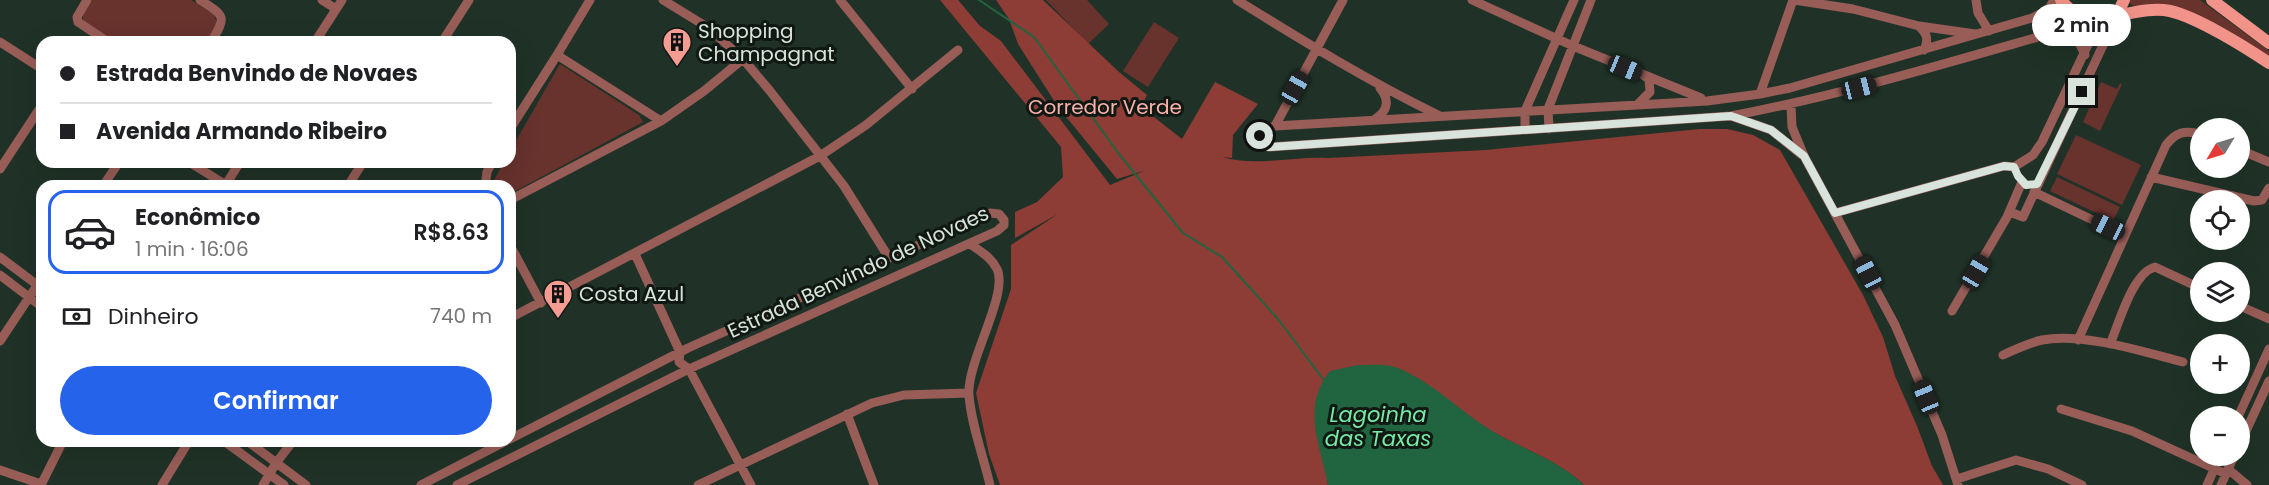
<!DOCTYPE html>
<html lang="pt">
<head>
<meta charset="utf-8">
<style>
  :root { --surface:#fff; --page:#f2f2f2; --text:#202124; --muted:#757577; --line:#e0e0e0; --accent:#2563eb }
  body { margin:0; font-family:Poppins,sans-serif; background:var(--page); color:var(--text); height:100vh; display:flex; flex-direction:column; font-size:22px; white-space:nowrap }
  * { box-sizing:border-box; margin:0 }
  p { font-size:20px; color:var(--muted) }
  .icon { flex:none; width:33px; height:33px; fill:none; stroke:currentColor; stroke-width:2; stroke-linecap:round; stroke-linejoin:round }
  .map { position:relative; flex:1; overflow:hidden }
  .details { position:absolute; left:36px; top:180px; width:480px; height:267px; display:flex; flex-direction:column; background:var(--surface); border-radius:18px; box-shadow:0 6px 24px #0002 }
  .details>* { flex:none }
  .top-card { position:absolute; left:36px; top:36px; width:480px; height:132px; border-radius:18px; box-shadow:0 6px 24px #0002; display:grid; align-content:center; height:132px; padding:0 24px; background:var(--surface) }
  .needle { width:39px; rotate:232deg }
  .fabs { position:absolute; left:2190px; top:118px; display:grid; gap:12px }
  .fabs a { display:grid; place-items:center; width:60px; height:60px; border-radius:50%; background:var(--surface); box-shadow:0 6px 24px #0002; font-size:30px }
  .end { position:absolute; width:27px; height:27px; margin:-14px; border:8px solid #d7e3db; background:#111; box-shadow:0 0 0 3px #111 }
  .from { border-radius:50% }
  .bubble { position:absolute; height:42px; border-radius:21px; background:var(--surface); box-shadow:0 6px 24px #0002; font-size:20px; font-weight:600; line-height:42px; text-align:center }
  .car { position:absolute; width:18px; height:36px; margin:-18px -9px; border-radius:8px; box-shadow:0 0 4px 2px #0007; background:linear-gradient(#222 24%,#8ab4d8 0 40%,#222 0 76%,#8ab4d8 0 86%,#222 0) }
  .top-card b { display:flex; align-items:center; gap:21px; height:57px; font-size:22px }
  .top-card b+b { border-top:2px solid var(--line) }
  .top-card i { width:15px; height:15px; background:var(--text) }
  ul { padding:10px 0 0; list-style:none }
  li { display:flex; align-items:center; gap:18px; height:84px; margin:0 12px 9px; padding:0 12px; border:3px solid var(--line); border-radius:18px }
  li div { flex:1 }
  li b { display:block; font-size:22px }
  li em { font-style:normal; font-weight:600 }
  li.active { border-color:var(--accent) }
  li>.icon { width:54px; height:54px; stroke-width:1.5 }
  .pay { display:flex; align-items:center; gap:15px; height:66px; padding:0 24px; font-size:22px }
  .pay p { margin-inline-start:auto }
  .primary-button { display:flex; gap:12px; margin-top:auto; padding:12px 24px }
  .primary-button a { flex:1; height:69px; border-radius:36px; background:var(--accent); color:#fff; font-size:24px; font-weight:600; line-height:69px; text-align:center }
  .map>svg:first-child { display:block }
  .green { fill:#68322d }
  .forest { fill:#8d3c36 }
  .water { fill:#216440 }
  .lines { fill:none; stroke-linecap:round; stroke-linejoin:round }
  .stream { stroke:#216440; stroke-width:2 }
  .minor { stroke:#985d57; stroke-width:9 }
  .major { stroke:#f29389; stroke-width:12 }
  .route { stroke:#d7e3db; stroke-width:8 }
  .labels { text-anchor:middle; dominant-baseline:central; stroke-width:6; stroke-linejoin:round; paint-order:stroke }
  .poi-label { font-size:20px; fill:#d7e3db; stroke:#101813; text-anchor:start }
  .park-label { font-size:20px; fill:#f9b1a9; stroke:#101813 }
  .street-label { font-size:20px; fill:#d7e3db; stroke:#101813 }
  .water-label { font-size:21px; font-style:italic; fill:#76eaa6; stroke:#101813 }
</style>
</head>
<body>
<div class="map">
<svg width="2269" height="485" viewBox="0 0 2269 485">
  <rect width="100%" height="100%" fill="#203227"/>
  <path class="green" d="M92,0H191L214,14L217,23L206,42H114L86,24L83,20V15Z
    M1046,0H1087L1109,24L1088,44Z
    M2130,0H2200L2269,51V57L2151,4L2134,6L2130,4Z
    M1154,22L1179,38L1148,87L1123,71Z
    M560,64L639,115L643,122L510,194V186H493L494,180L504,162H510V151Z
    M2101,82L2117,89L2120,83L2122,84L2100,131L2083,122Z
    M2076,135L2141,165L2122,205L2057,174Z
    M2057,177L2120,207L2113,221L2050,191Z"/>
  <path class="forest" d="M940,0H958L980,26L1001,41L1110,185L1146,170L1117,179L1058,107L1018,44L1009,19L996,0H1043L1119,72L1147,95L1141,107L1182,139L1215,82L1258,104L1233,135L1232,158L1222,157C1255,167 1293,156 1328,158L1486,150L1700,129H1727L1753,135L1780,150L1863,295L1883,337L1895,376L1917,426L1932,466L1943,485H1584C1556,458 1517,448 1485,427C1455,407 1430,384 1397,368L1323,455L1328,485H1000L989,454L976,393L1011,289V245L1058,214L1015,238V212L1037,202L1063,177L1061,147Z"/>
  <path class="water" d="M1358,365C1372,365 1387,363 1400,369C1431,382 1456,407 1484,426C1517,448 1556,458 1584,485H1328C1320,444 1301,407 1330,371Z"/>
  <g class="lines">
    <path class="stream" d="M979,0L1034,37L1119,154L1183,233L1222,257L1278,319L1323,379"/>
    <path class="minor" d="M87,0L77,17L78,22L108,42
      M200,0C225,16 227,16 211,42
      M322,0L336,9
      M663,0L707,27L743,59L770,91L844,186L889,258
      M840,0L912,89
      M1237,0C1303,41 1368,81 1438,115
      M1472,0L1573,46L1701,98
      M1794,0L1853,9L1919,26L1975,34
      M1976,0L1978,13L1989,31
      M2054,0L2048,10L2032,18L1790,88L1760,94L1707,101L1275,126L1264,130L1261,140L1266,146L1269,147L1731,116C1842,95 1950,62 2059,31L2084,18
      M1919,26C1927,34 1929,39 1924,50
      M2059,31L2077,38L2085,55
      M0,42L42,69
      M315,42L342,0
      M442,42L469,0
      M557,55L590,0
      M1760,94L1793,0
      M1639,103L1650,92L1649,79L1644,76
      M1791,105L1792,127L1804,156L1895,325L1942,435L1958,485
      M1731,116L1771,130L1802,155
      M1375,119C1388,111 1390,100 1380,88
      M1275,126L1343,0
      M510,129L557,55L661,121
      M1525,129V111L1574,0
      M1549,129L1548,109L1591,0
      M2240,150L2269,162
      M189,162L226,185
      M2014,167L2033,155L2042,142L2093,34V26L2089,19
      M0,169L42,105
      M2151,177L2254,201L2262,200L2269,188
      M103,186L119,162
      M225,186L240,162
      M348,186L363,162
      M485,186L487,172L492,162
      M2034,192L2124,235
      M510,200L661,121L704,91L743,59
      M2010,212L2023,217L2117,15
      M1835,213L2004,166L2014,167
      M970,244C980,251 991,257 997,269C1009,294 967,361 969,394C970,420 984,459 990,485
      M510,245L541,303
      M635,254L680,352L679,362L689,369L751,485
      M0,257L40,287
      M0,275L42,307
      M2240,306L2269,319
      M1952,311L2007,217L2022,182
      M510,318L820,156L866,125L958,50
      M2078,340L2166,145C2176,132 2185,130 2200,134
      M0,341L42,278
      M2110,344C2119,324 2132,273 2155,267L2200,288
      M2003,355C2016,349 2029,343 2042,340C2082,332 2144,352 2183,362
      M2061,409L2132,431L2226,474
      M847,414L874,485
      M2238,417L2269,349
      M224,441L284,485
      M247,441L306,485
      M2240,444L2269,381
      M2228,469L2247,485
      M0,470L41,484
      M1957,479L2016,460L2048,469L2082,485
      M41,485L63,441
      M162,485L189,441
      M263,485L276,463L293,441
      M421,485L506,441
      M457,485L689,369L997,231L1004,225V220L999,214L990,213L688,348L510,439
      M698,485L872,403L904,395L969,393
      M2207,485L2220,456
      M2221,485L2234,456"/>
    <path class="major" d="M2061,0C2089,38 2131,3 2170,11C2197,17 2245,47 2269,63
      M2212,0L2269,43
      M2117,15L2124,0"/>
  </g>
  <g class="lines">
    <path class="route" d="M1260,136L1262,144L1269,147L1731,116L1771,130L1804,156L1835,213L2004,166L2014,167L2018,176L2026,185L2037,184L2082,92"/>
  </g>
  <defs>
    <g id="building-pin" transform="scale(1.5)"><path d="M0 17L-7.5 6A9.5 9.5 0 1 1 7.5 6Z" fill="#f59c92" stroke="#101813"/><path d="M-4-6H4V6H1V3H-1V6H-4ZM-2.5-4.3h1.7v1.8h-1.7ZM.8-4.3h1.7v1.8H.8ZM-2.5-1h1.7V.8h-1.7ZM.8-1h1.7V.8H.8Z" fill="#111"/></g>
  </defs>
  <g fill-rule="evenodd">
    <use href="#building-pin" x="677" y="42"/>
    <use href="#building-pin" x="558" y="294"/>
  </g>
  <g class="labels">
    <g class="poi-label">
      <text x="698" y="31">Shopping<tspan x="698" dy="23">Champagnat</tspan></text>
      <text x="579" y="294">Costa Azul</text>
    </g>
    <g class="park-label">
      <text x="1105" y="107">Corredor Verde</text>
    </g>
    <g class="street-label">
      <text transform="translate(858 272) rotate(-25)">Estrada Benvindo de Novaes</text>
    </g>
    <g class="water-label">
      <text x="1378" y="414">Lagoinha<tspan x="1378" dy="24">das Taxas</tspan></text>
    </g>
  </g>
</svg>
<div class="fabs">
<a><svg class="needle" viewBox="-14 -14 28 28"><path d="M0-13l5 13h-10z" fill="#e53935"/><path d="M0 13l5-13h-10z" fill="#757577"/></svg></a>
<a><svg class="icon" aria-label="locate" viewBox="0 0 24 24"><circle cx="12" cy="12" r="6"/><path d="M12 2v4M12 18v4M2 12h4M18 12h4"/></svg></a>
<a><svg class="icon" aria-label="layers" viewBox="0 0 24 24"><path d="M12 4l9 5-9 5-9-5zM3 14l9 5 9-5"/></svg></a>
<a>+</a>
<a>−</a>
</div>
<i class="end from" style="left:1260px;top:136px"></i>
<i class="end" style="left:2082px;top:92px"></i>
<div class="bubble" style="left:2032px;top:4px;width:99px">2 min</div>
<i class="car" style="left:1625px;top:68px;rotate:112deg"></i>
<i class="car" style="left:1295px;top:88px;rotate:29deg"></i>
<i class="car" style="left:1859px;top:88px;rotate:76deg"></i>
<i class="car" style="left:2108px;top:227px;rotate:296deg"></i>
<i class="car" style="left:1976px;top:272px;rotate:30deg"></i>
<i class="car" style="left:1868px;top:273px;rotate:332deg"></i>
<i class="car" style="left:1926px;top:397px;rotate:338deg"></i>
<div class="top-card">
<b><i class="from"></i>Estrada Benvindo de Novaes</b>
<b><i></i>Avenida Armando Ribeiro</b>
</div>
<section class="details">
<ul>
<li class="active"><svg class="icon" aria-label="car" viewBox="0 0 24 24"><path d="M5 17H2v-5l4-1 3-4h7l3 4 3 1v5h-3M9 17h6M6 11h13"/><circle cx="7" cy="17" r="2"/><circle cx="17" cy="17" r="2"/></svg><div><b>Econômico</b><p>1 min · 16:06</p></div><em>R$8.63</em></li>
</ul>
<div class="pay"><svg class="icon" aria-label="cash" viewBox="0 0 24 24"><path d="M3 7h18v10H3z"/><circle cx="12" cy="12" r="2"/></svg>Dinheiro<p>740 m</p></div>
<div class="primary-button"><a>Confirmar</a></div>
</section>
</div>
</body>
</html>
